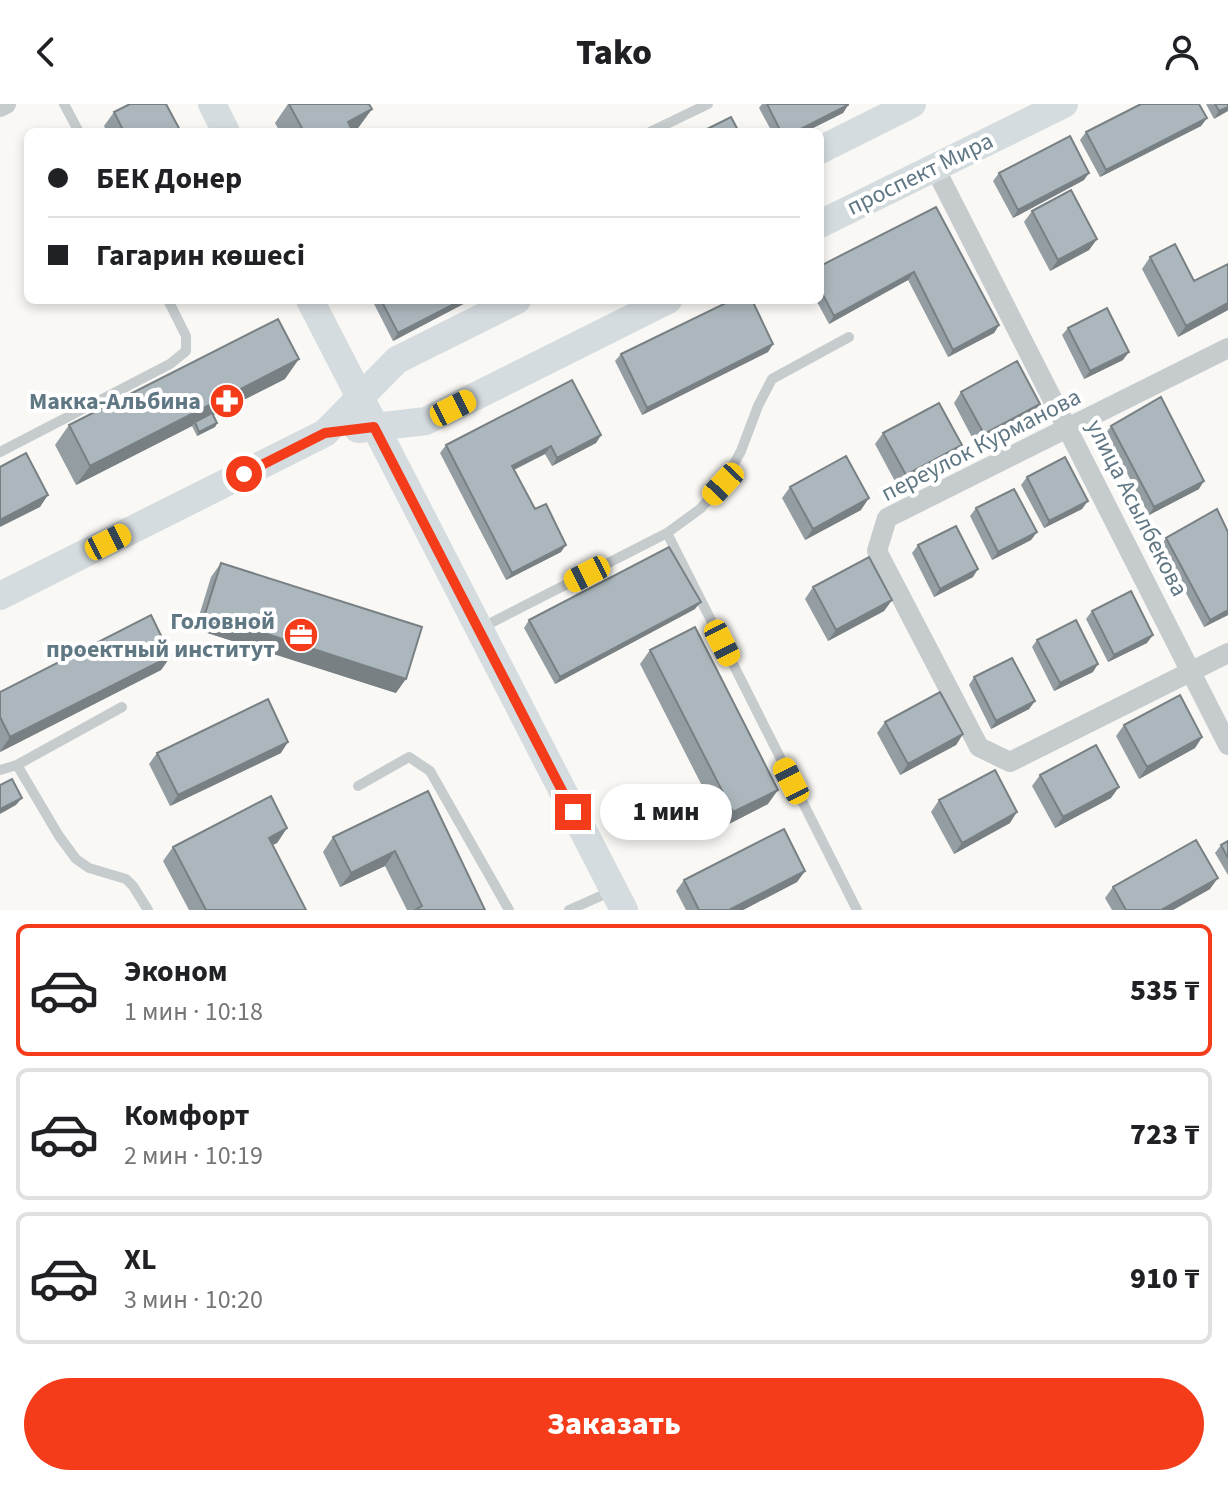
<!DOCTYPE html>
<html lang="ru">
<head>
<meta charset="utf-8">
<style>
  :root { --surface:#fff; --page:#f2f2f2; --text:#202124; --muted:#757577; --line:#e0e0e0; --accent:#f43b1a }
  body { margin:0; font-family:"Source Sans 3",sans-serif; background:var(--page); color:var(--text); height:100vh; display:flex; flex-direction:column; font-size:30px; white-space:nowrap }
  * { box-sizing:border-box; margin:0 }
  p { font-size:26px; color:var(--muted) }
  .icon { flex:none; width:44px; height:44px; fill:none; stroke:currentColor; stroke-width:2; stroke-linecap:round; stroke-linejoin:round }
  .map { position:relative; height:806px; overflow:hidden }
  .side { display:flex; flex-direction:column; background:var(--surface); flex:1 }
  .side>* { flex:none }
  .top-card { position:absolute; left:24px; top:24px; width:800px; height:176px; border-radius:12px; box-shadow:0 4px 12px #0003; display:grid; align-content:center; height:176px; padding:0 24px; background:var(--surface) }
  .end { position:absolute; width:36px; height:36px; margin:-18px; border:10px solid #f43b1a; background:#fff; box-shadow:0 0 0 4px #fff }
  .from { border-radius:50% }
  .bubble { position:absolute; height:56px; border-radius:28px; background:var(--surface); box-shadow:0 4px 12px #0003; font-size:26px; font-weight:800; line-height:56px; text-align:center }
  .car { position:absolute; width:24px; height:48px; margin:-24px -12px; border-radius:10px; box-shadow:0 0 6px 2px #0007; background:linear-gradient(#f5c518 24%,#345 0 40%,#f5c518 0 76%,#345 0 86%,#f5c518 0) }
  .top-card b { display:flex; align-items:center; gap:28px; height:76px; font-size:30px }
  .top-card b+b { border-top:2px solid var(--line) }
  .top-card i { width:20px; height:20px; background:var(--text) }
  ul { padding:14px 0 0; list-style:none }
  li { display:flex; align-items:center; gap:24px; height:132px; margin:0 16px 12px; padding:0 8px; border:4px solid var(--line); border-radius:12px }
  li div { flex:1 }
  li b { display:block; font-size:30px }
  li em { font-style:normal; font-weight:800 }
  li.active { border-color:var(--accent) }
  li>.icon { width:72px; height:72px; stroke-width:1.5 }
  .primary-button { display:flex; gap:16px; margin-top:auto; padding:16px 24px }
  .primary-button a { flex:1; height:92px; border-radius:48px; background:var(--accent); color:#fff; font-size:32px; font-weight:800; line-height:92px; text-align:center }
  header { display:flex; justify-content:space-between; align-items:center; height:104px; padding:0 24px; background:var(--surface); font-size:36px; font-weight:800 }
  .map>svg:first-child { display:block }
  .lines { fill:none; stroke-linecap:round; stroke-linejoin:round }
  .lane { stroke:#c6cbce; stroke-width:10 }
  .street { stroke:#c6cbce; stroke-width:20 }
  .secondary { stroke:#d5dcdf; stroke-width:28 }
  .wall { fill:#939da2 }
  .shaded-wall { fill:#788084 }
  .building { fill:#abb7bc; stroke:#788084; stroke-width:2 }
  .route { stroke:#f43b1a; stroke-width:10 }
  .labels { text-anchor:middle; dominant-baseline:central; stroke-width:8; stroke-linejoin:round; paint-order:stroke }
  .street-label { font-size:24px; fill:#607784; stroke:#fff }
  .poi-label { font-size:24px; font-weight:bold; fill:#607784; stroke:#fff; text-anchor:end }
</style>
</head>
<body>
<header><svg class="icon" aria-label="back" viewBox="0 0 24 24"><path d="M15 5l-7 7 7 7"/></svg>Tako<svg class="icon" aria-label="person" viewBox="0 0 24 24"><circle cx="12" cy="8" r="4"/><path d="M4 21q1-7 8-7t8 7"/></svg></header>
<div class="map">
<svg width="1228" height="806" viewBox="0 0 1228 806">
  <rect width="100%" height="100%" fill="#f9f8f5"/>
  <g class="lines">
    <path class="lane" d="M64,0L79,28
      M650,28L708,0
      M0,348L170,260L186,247V232L168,196
      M667,429L857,806
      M483,523L667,429L700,405L723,380L741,347L758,302L772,275L849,233
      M17,661L59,732L76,755L89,764L126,775L133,782L148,806
      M0,666L17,661L122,603
      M358,682L409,653L430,667L509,806
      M569,806L612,787"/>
    <path class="street" d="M0,3L6,0
      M934,62L1228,641
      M1228,244L887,414L877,447L979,643L1010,658L1228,549"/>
    <path class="secondary" d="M212,0L226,28
      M820,46L912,0
      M820,120L1064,0
      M310,196L624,806
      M358,325L426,317L668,196
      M0,492L325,329L397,256L517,196"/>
  </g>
  <path class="wall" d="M288,0L372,5L358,24L353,27V28H280L275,19Z
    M762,0H848V1L843,9L805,28H772L759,4Z
    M1206,0H1228L1214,15Z
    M114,8L181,28H107L104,22Z
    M1207,14L1201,22L1100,73L1080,36L1086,28Z
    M999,69L1084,76L1013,114L993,77Z
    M936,103L999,221L994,229L948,253L908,176L829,220L816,196H820V162Z
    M1032,107L1097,135L1089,146L1050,167L1024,118Z
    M1150,153L1194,177L1228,206L1178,233L1142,165Z
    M372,196H471L393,237Z
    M1068,224L1123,256L1084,275L1062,231Z
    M773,240L768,248L642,311L615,257L621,250Z
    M285,275L213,311L217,319L215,323L197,332L192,322L76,381L55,341L69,321Z
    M961,288L1040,300L1032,311L976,341L954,299Z
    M1111,322L1199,385L1149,411L1106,329Z
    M883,329L954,352L898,383L875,340Z
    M601,331L596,339L552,362L545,350L514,366L535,405L561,448L506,476L440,349L446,341Z
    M1027,373L1082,405L1044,424L1021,381Z
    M790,383L861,406L805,436L782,394Z
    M976,404L1037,428L1031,436L992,456L970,412Z
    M1166,434L1228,511L1204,523L1161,442Z
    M918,441L973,473L934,493L912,449Z
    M221,459L396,589L195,525L211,473Z
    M813,483L892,496L884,507L828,537L805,495Z
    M695,505L555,580L524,524L529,516Z
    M1092,507L1147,539L1108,558L1086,515Z
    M1037,536L1093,568L1054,587L1032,543Z
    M650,546L768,700L723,723L640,560Z
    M171,552L161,566L0,648V588Z
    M974,573L1035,597L1029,605L991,625L969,581Z
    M885,618L963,630L956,641L900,671L877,629Z
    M1124,621L1202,633L1195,644L1139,675L1116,632Z
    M157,649H281L170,702L149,660Z
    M1040,671L1111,694L1055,724L1032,682Z
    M428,687L485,806H407L385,762L340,783L323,748L333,733Z
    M939,696L1010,719L954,750L931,708Z
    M287,724L277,739L272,741L306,806H189L163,757L173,743Z
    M1228,737V771L1215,749L1221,741Z
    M805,767L797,778L743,806H686L676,787L684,776Z
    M1113,783L1210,785L1173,806H1112L1105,794Z"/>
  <path class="shaded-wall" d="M848,1L843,9L805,28H795Z
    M1228,3V7L1214,15L1219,7Z
    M372,5L358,24L351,28L348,18Z
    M1207,14L1201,22L1100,73L1106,66Z
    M1089,69L1084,76L1013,114L1018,106Z
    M1097,135L1089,146L1050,167L1058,156Z
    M914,168L908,176L829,220L834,212Z
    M462,196H471L393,237L398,229Z
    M1228,199V206L1178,233L1186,222Z
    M999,221L994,229L948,253L953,246Z
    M773,240L768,248L642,311L647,304Z
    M1129,248L1123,256L1084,275L1090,267Z
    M299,255L285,275L196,320L195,318L192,322L76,381L90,362Z
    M1040,300L1032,311L976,341L984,330Z
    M217,319L215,323L197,332L199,328Z
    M601,331L596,339L552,362L557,354Z
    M962,341L954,352L898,383L906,371Z
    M551,342L545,350L507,369L512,362Z
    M1204,377L1199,385L1149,411L1154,403Z
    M48,391L40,403L0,423V416Z
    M869,394L861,406L805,436L813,425Z
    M1088,397L1082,405L1044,424L1049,417Z
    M1037,428L1031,436L992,456L998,448Z
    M566,441L561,448L506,476L512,469Z
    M978,465L973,473L934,493L940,485Z
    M892,496L884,507L828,537L836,526Z
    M701,498L695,505L555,580L560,573Z
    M1228,506V511L1204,523L1210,516Z
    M205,510L406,575L396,589L195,525Z
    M1153,531L1147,539L1108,558L1114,551Z
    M171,552L161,566L0,648L10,633Z
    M1098,560L1093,568L1054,587L1060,579Z
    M1035,597L1029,605L991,625L996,617Z
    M963,630L956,641L900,671L908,660Z
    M1202,633L1195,644L1139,675L1147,663Z
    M288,638L281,649L170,702L178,691Z
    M1119,683L1111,694L1055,724L1063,713Z
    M778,686L768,700L723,723L733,708Z
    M22,694L16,701L0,710V705Z
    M1017,708L1010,719L954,750L962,739Z
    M287,724L277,739L258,748L269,734Z
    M395,747L385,762L340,783L351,769Z
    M805,767L797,778L743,806H729Z
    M1218,774L1210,785L1173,806H1161Z"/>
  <path class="building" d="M130,0H166L181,28H124L114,8Z
    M289,0H369L372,5L348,18L353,28H304Z
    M767,0H848V1L795,28H781Z
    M1141,0H1199L1207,14L1106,66L1086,28Z
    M1215,0H1228V3L1219,7Z
    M731,13L739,28H701Z
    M1070,32L1089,69L1018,106L999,69Z
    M1071,86L1097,135L1058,156L1032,107Z
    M936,103L999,221L953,246L914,168L834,212L820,185V162Z
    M1175,140L1194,177L1228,160V199L1186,222L1150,153Z
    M381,196H462L398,229Z
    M732,196H752L773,240L647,304L621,250Z
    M1107,204L1129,248L1090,267L1068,224Z
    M278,215L299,255L90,362L69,321Z
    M1017,257L1040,300L984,330L961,288Z
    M572,276L601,331L557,354L551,342L512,362L535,405L546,400L566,441L512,469L446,341Z
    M1161,293L1204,377L1154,403L1111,322Z
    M939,299L962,341L906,371L883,329Z
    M212,309L217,319L199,328L195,318Z
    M26,349L48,391L0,416V363Z
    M846,352L869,394L813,425L790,383Z
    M1065,353L1088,397L1049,417L1027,373Z
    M1014,385L1037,428L998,448L976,404Z
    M1217,405L1228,428V506L1210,516L1166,434Z
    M956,422L978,465L940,485L918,441Z
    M669,443L701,498L560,573L529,516Z
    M869,453L892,496L836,526L813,483Z
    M221,459L422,523L406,575L205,510Z
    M1131,487L1153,531L1114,551L1092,507Z
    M151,511L171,552L10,633L0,613V588Z
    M1076,516L1098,560L1060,579L1037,536Z
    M695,523L778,686L733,708L650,546Z
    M1012,554L1035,597L996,617L974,573Z
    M940,588L963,630L908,660L885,618Z
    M1180,591L1202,633L1147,663L1124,621Z
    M268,595L288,638L178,691L157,649Z
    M1096,641L1119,683L1063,713L1040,671Z
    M995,666L1017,708L962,739L939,696Z
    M12,675L22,694L0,705V681Z
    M428,687L485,806H415L422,802L395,747L351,769L333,733Z
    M271,692L287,724L269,734L306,806H206L173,743Z
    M784,725L805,767L729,806H699L684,776Z
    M1196,736L1218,774L1161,806H1126L1113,783Z
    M1228,737V754L1221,741Z"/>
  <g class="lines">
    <path class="route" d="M244,370L325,329L374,323L573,708"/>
  </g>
  <defs>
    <g id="pharmacy-disc" transform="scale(1.8)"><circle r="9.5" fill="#f43b1a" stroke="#fff"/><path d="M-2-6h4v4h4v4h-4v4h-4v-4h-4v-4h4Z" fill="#fff"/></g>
    <g id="office-disc" transform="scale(1.8)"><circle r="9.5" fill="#f43b1a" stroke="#fff"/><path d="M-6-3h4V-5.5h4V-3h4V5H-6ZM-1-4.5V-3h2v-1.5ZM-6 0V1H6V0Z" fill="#fff"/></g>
  </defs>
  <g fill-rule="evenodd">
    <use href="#pharmacy-disc" x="227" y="297"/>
    <use href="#office-disc" x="301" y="531"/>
  </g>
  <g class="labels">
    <g class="street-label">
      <text transform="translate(920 70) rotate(-26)">проспект Мира</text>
      <text transform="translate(981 341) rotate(-27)">переулок Курманова</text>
      <text transform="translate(1137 404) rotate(63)">улица Асылбекова</text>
    </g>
    <g class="poi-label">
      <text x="201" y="297">Макка-Альбина</text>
      <text x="275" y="517">Головной<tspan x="275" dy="28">проектный институт</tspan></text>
    </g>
  </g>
</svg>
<i class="end from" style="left:244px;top:370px"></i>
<i class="end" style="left:573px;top:708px"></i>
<div class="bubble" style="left:600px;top:680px;width:132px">1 мин</div>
<i class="car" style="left:453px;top:304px;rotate:63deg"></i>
<i class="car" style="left:723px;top:380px;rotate:223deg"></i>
<i class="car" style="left:108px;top:438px;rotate:63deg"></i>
<i class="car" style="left:587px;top:470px;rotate:243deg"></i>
<i class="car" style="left:722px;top:539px;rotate:153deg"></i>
<i class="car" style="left:791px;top:677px;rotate:333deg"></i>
<div class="top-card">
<b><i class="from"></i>БЕК Донер</b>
<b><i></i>Гагарин көшесі</b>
</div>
</div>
<section class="side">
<ul>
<li class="active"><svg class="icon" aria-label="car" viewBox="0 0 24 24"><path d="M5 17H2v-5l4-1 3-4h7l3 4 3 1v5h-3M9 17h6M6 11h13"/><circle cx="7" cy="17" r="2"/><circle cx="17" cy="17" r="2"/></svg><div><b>Эконом</b><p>1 мин · 10:18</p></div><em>535 ₸</em></li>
<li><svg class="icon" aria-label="car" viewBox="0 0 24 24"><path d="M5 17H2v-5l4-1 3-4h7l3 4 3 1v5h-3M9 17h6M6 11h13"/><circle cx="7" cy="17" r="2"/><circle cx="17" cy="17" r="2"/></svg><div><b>Комфорт</b><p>2 мин · 10:19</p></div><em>723 ₸</em></li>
<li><svg class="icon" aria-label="car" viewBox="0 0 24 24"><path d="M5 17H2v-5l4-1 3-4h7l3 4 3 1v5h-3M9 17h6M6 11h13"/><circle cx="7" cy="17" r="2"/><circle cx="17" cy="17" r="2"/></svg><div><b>XL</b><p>3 мин · 10:20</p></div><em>910 ₸</em></li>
</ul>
<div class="primary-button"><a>Заказать</a></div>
</section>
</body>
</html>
